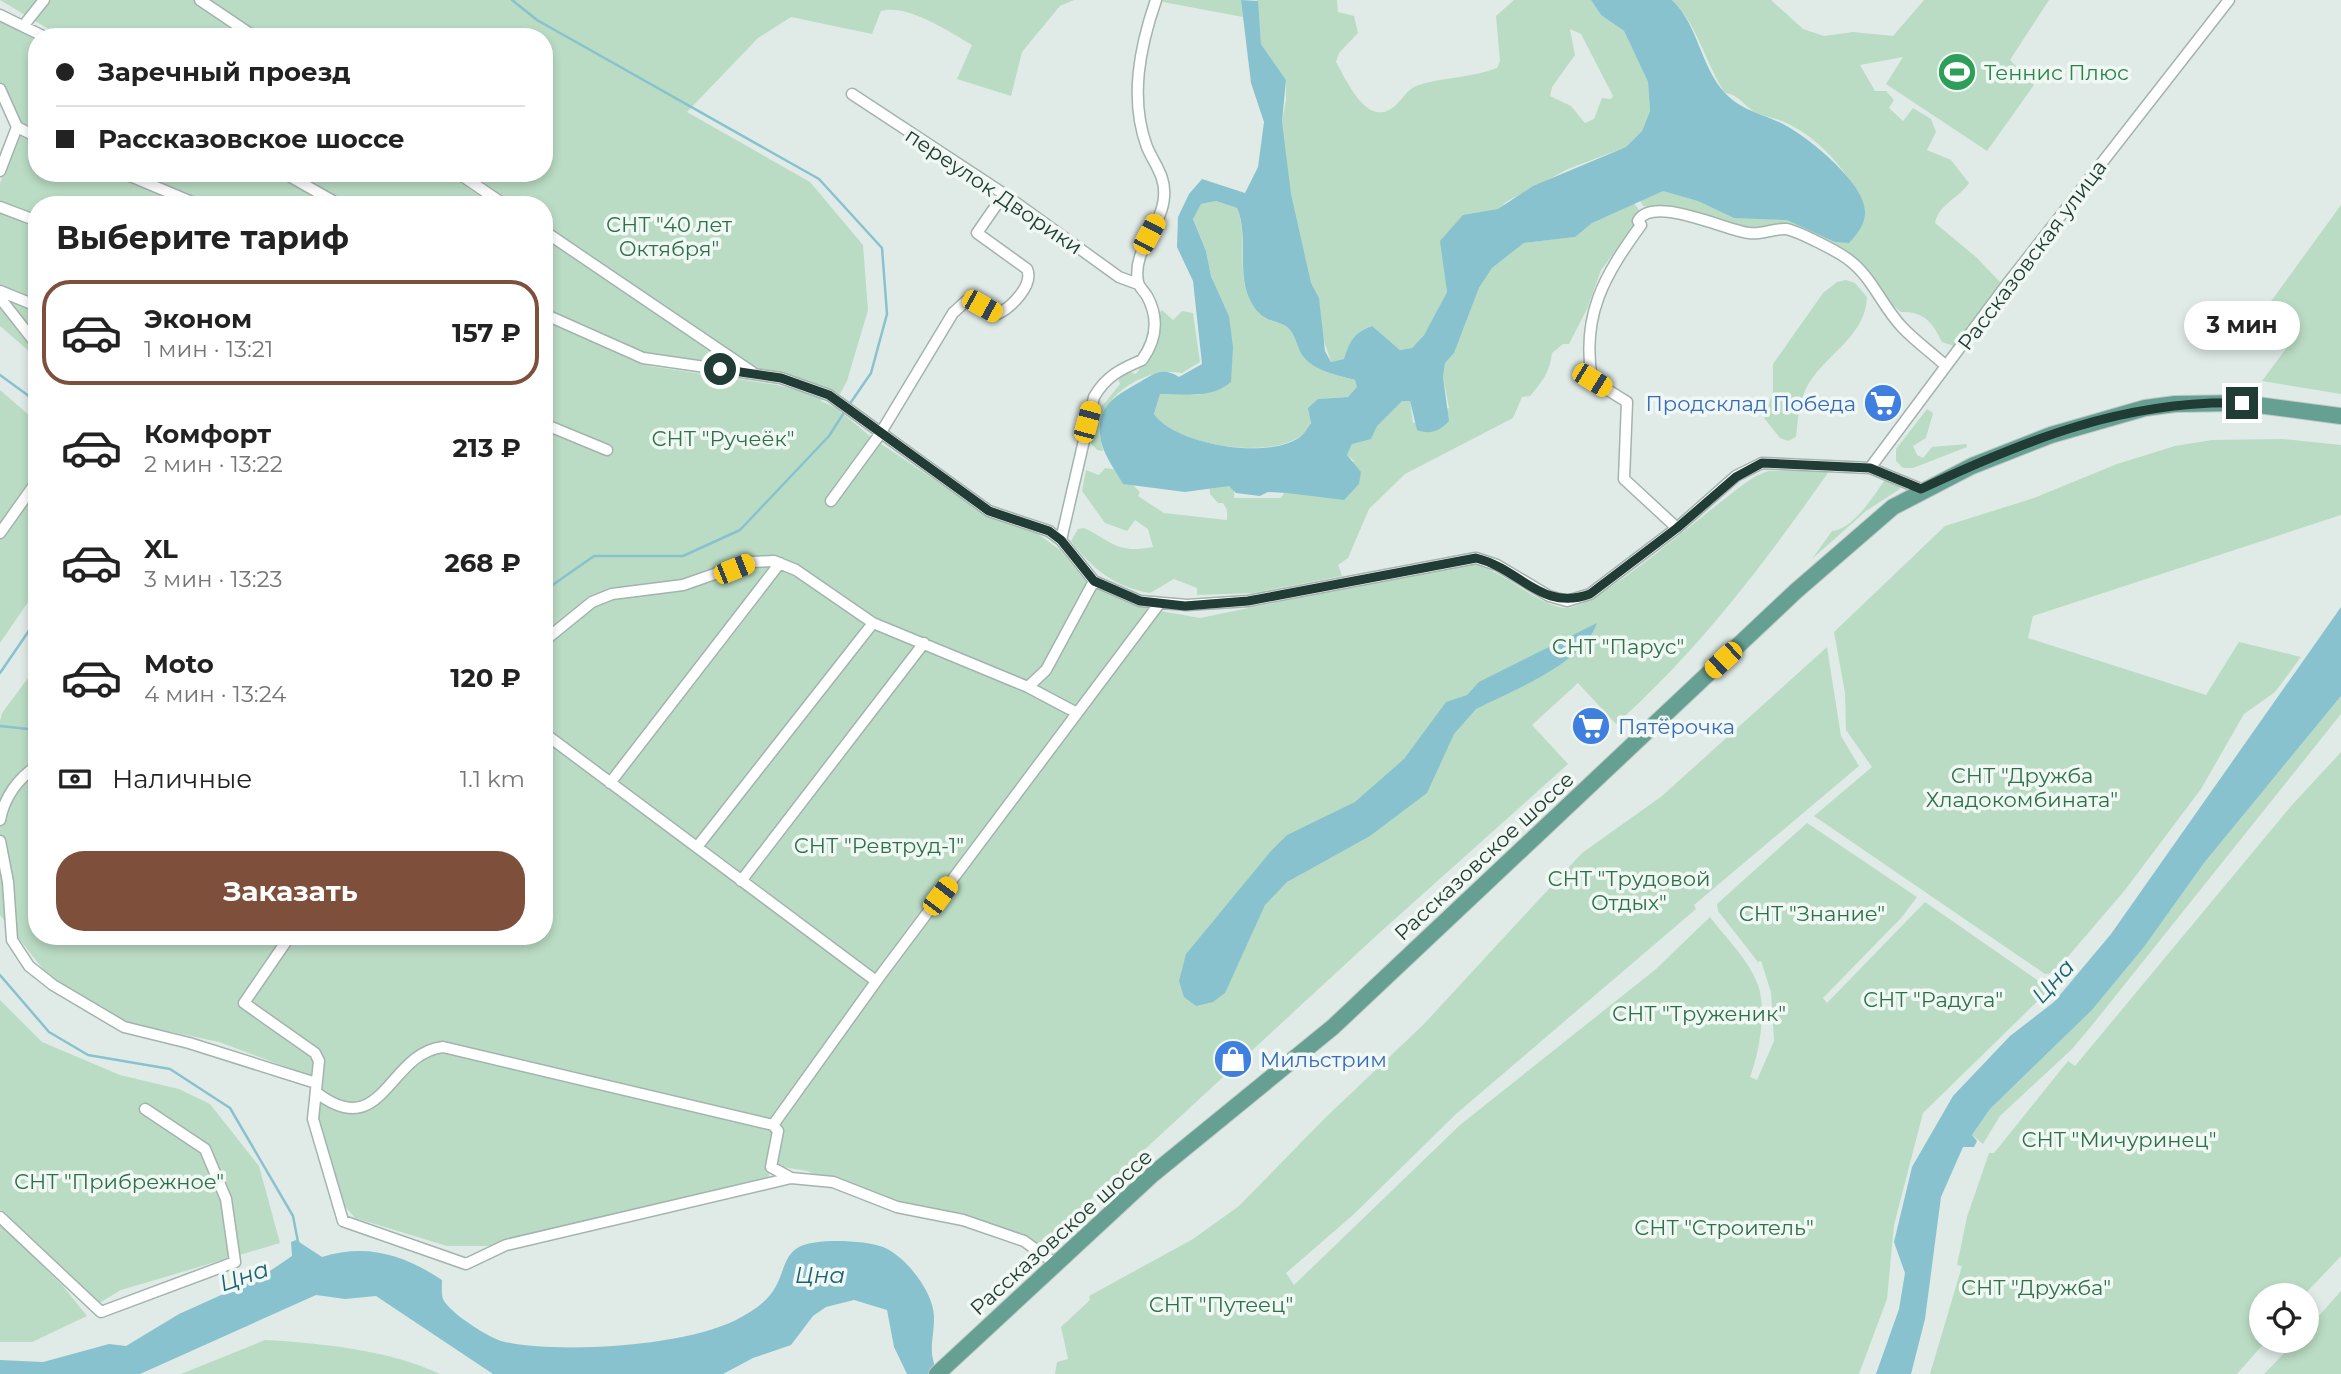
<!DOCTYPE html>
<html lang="ru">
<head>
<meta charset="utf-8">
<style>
  :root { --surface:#fff; --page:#f2f2f2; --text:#222; --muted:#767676; --line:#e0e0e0; --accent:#7e4f3b }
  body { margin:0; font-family:Montserrat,sans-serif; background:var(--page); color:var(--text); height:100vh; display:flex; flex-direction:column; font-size:26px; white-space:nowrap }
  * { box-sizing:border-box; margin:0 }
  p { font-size:23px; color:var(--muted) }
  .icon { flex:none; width:38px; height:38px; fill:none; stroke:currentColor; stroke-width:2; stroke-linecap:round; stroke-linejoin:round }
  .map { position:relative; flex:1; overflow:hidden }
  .details { position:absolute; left:28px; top:196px; width:525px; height:749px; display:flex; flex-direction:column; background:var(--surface); border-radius:28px; box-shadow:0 4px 10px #0003 }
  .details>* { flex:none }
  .guide { position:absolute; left:28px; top:28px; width:525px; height:154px; border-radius:28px; box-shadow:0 4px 10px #0003; display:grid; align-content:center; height:154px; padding:0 28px; background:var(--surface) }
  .fabs { position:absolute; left:2249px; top:1283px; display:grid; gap:14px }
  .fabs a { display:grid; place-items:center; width:70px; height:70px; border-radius:50%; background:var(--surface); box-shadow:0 4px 10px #0003; font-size:35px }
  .end { position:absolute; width:32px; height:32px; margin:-16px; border:9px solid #213b35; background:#fff; box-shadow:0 0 0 4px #fff }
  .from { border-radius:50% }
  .bubble { position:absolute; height:49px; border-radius:24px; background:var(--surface); box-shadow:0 4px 10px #0003; font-size:23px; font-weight:700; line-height:49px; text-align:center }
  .car { position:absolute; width:21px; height:42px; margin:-21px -10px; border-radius:9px; box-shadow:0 0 5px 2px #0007; background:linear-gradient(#f5c518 24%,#345 0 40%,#f5c518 0 76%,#345 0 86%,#f5c518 0) }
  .guide b { display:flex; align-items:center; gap:24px; height:66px; font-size:26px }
  .guide b+b { border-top:2px solid var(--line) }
  .guide i { width:18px; height:18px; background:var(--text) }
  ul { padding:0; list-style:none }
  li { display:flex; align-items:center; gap:21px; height:105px; margin:0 14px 10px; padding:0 14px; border:4px solid transparent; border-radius:28px }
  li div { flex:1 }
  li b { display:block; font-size:26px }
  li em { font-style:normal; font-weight:700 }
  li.current { border-color:var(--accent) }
  li>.icon { width:63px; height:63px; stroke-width:1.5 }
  h2 { padding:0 28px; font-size:32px; line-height:84px }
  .pay { display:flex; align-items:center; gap:18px; height:77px; padding:0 28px; font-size:26px }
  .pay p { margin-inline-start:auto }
  .primary-button { display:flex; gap:14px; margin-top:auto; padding:14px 28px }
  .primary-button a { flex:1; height:80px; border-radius:28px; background:var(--accent); color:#fff; font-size:28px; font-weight:700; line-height:80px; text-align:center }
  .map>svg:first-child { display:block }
  .green { fill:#badcc4; fill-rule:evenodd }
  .water { fill:#89c2cf; fill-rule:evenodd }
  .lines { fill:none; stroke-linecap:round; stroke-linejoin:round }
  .stream { stroke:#89c2cf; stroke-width:2.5 }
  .minor-casing { stroke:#a3b3ae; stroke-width:13 }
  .primary-casing { stroke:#c1c8c6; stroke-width:18 }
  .minor { stroke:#fff; stroke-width:10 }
  .primary { stroke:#66a093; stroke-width:16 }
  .route { stroke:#213b35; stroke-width:9 }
  .labels { text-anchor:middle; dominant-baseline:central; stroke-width:7; stroke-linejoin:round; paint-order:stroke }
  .leisure-label { font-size:21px; fill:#27864d; stroke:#f1f8f4; text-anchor:start }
  .street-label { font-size:21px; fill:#213b35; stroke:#f1f8f4 }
  .park-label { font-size:21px; fill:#2c714a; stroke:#f1f8f4 }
  .shop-label { font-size:21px; fill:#366cbe; stroke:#f1f8f4; text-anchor:start }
  .water-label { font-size:23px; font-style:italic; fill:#1d6376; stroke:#f1f8f4 }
</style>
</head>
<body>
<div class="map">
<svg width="2341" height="1374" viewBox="0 0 2341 1374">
  <rect width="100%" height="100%" fill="#e0ebe7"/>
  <path class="green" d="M0,0H1074L1060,6L1022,52L1011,96L957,79L972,45C950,32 907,3 881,11L872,34L791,17L758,38L687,112L810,182L863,245L868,310L847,381L840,394C774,362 723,372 658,356C618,346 581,325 544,308V205H349L296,173H544V37H62Z
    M1156,0H1241L1243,17L1168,3Z
    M1257,0H1337L1338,12L1354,16L1358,33L1339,53L1336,62C1347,81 1368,131 1396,105C1403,98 1407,90 1416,86C1441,77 1472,78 1497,68L1500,61L1496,16L1514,0H1591L1601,15L1624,31L1648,82L1650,111L1642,131L1626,147L1568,169L1506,202L1444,268L1447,292L1424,335L1412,348L1400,350L1371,326C1354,332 1350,341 1345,359L1331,362L1271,180L1286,100V80L1261,44ZM1570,29L1581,34L1613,96L1611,99L1602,98L1594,119L1585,123L1571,106L1550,96L1552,87L1575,55Z
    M1672,0H1771L1803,29L1824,36L1853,32L1893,36L1924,0H2049L2010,60L2034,85L1987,151L1886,84L1903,57L1860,65L1875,91H1886L1894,100L1889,108L1903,121L1913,108L1931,119L1936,132L1927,150L1951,160L1969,183C1959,198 1939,204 1935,223L1976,257L2001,283L1954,346L1942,342C1933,323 1924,311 1901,312L1889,302L1870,277L1787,226C1736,236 1731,221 1686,210C1672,206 1657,209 1643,206L1636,193L1645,182L1865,210C1851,174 1820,137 1782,121C1774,118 1765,117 1757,113C1746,108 1737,93 1725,93C1706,64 1697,24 1672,0Z
    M0,21L37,40V173H272L327,205H37V358L0,326V183L22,128L0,86Z
    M1632,200L1639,210L1632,229L1601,270L1587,309L1569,344H1563L1552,353C1550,372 1542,382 1530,396L1522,397L1513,418L1405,474L1369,509L1348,558L1338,565L1342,576L1253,593L1197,595V588L1174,579L1150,593C1115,587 1092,569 1071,541L1078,529L1084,528C1113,542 1117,554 1153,547L1148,529L1135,520L1127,531L1105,523L1082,491L1086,470L1099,475L1105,468L1118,470L1140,492L1138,496L1164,513L1227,520V510L1223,503H1218L1210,494L1209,481L1235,483L1234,498H1281L1287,488L1354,461L1347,455L1352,444L1403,400L1410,401L1413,423L1449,408L1443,377L1445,363L1462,332L1479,288L1492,268L1524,243L1574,237L1573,233Z
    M1216,201L1237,208C1250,240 1232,284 1258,312C1270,325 1282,320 1290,330C1296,337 1297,347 1302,355C1313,371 1337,375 1355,380L1358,388L1348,397L1318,399C1314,412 1311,430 1299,437C1266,459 1176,446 1154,414L1160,393L1200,395L1229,316L1211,276L1206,251L1193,218L1201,204Z
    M2341,205V394L2262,381L2291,342L2261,315Z
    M1846,280L1855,283L1867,297C1866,335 1827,354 1809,383C1799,399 1798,419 1796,437L1788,441L1780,438L1764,418L1773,392V364L1823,293L1837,282Z
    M1162,310L1173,320L1182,311L1193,313L1200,362L1182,373C1154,367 1115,386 1104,413C1098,425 1100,438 1103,451L1097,450L1088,440L1095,415L1120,384L1118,378L1128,371L1136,374C1151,352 1162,340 1159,313Z
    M544,320L649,366L777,385L822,397L821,401L836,408L871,437L988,516L1034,531L1060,550L1086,581L1100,591L1126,602L1161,611L1200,618L1469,563C1503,569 1539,607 1566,608C1601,608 1718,499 1756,476L1768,471L1830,470C1766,561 1700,649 1616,724L1578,683L1532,725L1568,764L1376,936L1041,1245L948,1217L897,1207L807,1171L771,1165L767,1185L499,1246H447L355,1218L343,1204L311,1127L313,1077L219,1042L124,1022L84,1001L47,974L0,915V721L2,713L37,666V936H544V428L611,455L613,450L544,422Z
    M0,390L37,422V589L0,643Z
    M1927,409L1933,413L1926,438L1913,446L1917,455L1923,458L1932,447L1966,444L1967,447L1913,468H1903L1896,461V449Z
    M2283,439L2341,445V515L2033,616L2028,638L2206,695L2239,642L2301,657L2275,692L2244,714L2201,789L2125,890L2054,973L2045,974L1814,816L1872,767L1846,730L1845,693L1834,632L1945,526L2034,498L2117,464L2175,446L2212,440Z
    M1885,480L1897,484L1900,489L1866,511L1812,559L1832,531C1854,529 1873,496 1885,480Z
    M1827,647L1841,736L1859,766L1694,905L1696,909L1456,1114L1353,1215L1286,1273L1294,1285L1460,1125L1656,969L1710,917C1726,938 1749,960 1758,985C1767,1011 1759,1053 1750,1077L1757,1080L1774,1041L1771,992L1761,961L1758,962L1718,911L1717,904L1807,823L1917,897L1902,917L1823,998L1827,1003L1925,902L2050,989L1923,1113L1894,1225L1887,1299L1859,1374H1055L1057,1362L1068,1359L1061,1327L1090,1300L1089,1296L1193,1239L1239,1206L1325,1118L1423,1025L1582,853L1662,796Z
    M2341,696V714L2093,1024L2072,1049L2000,1116L1983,1144L1972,1135L1990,1109L2092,1010L2144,947L2204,863Z
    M2341,752V1256L2304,1295H2261V1340L2266,1341L2237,1374H1930L1962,1266L1957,1265L1967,1217L1989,1153H1994L2068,1061L2075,1066L2292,805Z
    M0,1000L42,1042L120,1075L179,1089L210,1104L259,1166L280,1243L121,1290L96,1305L0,1209Z
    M0,1224L63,1286L87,1316L32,1342H0Z
    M2341,1291V1374H2264L2296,1341L2306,1340L2307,1329Z
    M265,1340C320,1343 390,1350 440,1374H181Z"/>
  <path class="water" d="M1241,0L1258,1L1261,44L1286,80L1282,122L1291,194L1311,283L1319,298L1325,351L1331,362L1344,359C1350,341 1354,332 1372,326L1400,350L1412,348L1424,335L1447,292L1440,241L1463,215L1498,209L1533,186L1626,147L1642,131L1650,111L1648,82L1624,31L1601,15L1591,0H1672C1699,26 1700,66 1725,93C1741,110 1762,114 1781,123C1806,135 1863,181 1865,210C1866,224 1857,234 1849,243L1835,242L1787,220L1734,218L1698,201L1663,191L1592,223L1575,237L1524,243L1492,268L1479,288L1454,353L1445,363L1443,377L1449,421C1440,431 1429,435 1417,430L1410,401H1402L1377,426L1371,439L1352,444L1347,455L1361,472L1359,484L1344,500L1287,493L1268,492L1260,496L1236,493L1229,486L1185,492L1123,484C1114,468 1101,452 1100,434C1098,404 1117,395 1140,382C1155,373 1163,367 1179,377L1202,364L1193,281L1177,247L1178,217L1189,194L1202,179L1245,193L1258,167L1264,122L1251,83ZM1216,201L1237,208C1251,240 1232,283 1258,312C1269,324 1282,320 1290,330C1296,337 1297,347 1302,355C1313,371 1337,375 1355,380L1357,387L1348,397L1318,399L1308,408L1311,423C1308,427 1305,433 1301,436C1271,461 1175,445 1154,414L1160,394C1184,394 1212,399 1231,382L1233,347L1229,316L1211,276L1206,251L1193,219L1201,204Z
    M2341,607V696L2204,863L2144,947L2092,1010L1990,1109L1972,1135L1977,1141L1974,1147H1963L1941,1197L1925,1319L1911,1374H1876L1899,1309L1905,1273L1894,1242L1912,1167L1953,1096L2010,1036L2054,1002L2111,934Z
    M1597,623C1583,664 1513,690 1476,709L1454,734L1427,793L1370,836L1287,882L1265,905L1225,993L1213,1002L1196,1006L1184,997L1179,981L1186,954L1271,851L1287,835L1355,802L1404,759L1446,702L1467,695L1479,682Z
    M296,1240L322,1257C367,1243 404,1255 442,1280C442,1287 441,1296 444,1301C452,1314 490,1339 505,1342C561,1354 684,1346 736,1320C751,1312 768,1302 776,1286C784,1272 784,1255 799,1247C815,1238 865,1240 883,1247C906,1256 934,1293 934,1317C934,1342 927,1350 938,1374H907L894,1347L887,1310L854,1300L826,1307L813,1316L791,1345L753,1358L723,1374H493L376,1296L345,1299L316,1295L140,1374H0V1360L43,1362L109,1344L126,1346L179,1314L261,1277L292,1256L291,1242Z"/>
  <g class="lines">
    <path class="stream" d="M512,0L537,20L819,179L882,248L887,314L871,373L849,405
      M0,375L37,402
      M544,591L594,556H683L740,530L829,436L845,411
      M0,673L37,619
      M0,726L37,730
      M0,975L49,1032L88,1055L170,1069L230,1108L293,1216L298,1242"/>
    <g class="minor-casing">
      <path id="minor" d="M200,0L255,37
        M0,15L45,37
        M24,25L44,0
        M0,89L17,127L0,171
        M852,94L1004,194L1119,277L1138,284
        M17,127L37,137
        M123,173L199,205
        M284,173L340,205
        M458,173L505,205
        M0,207L37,221
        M544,231L752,372
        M0,291L37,306
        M0,298L37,345
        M544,314L643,358L781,378L829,395L989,511L1049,531L1061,540L1094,581L1140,601L1187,605L1248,601L1476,558L1497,565L1549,596L1567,601L1590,594L1677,528L1736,476L1762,463L1870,468L1921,489
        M544,424L607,450
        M1870,468L2008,283L2229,0
        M831,501L880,434L953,313L966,301L997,314C1011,308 1034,285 1027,269L977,233L1004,194
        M1677,528L1624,479L1627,402L1592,380C1581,315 1604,276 1641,225L1638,221C1652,194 1727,231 1749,233C1762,235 1774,228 1786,229C1798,231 1839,252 1849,260C1872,277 1882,306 1902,327C1915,341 1932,353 1946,366
        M0,533L37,481
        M1061,540L1094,397C1106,376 1121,369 1142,360C1157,339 1159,318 1147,296C1144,291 1139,287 1138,282C1132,249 1162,227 1164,197C1166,176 1154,164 1147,147C1129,99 1140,46 1156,0
        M544,641L592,602L612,594L683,585L749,562L774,561L796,570L873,623L1028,687
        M1077,713L1028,687L1046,670L1094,581
        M544,733L876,981
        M610,783L780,563
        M0,820C4,798 18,778 37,766
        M0,841L8,882L12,940L29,966L53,985L124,1027L189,1043L316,1083
        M697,847L873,623
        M741,881L924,643
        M290,936L244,1003L315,1053L319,1061L313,1119L343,1221L466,1264L506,1245L791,1178L833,1182L897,1207L963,1220L1024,1241L1056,1264
        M317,1093C383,1143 388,1053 443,1047L773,1125L778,1131L771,1167L791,1178
        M773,1125L880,976L1159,604
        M0,1217L101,1312L235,1262L226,1199L205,1149L145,1109"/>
    </g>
    <g class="primary-casing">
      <path id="primary" d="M937,1374L1153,1174L1333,1027L1796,591L1893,507L1972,466L2051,435L2145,408L2175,404L2242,403L2341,416"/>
    </g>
    <use href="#minor" class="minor"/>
    <use href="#primary" class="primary"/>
  </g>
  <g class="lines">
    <path class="route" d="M720,369L781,378L829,395L989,511L1049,531L1061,540L1094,581L1140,601L1185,606L1248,601L1476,558C1521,569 1541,612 1590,594L1677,528L1736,477L1762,463L1870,468L1921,489C2025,440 2125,400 2242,403"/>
  </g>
  <defs>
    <g id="stadium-disc" transform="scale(2.0125)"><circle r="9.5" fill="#2e9e5b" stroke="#f1f8f4"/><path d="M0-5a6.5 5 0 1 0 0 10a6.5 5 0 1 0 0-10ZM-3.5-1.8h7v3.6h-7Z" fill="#fff"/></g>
    <g id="supermarket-disc" transform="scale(2.0125)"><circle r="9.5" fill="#3f7fe0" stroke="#f1f8f4"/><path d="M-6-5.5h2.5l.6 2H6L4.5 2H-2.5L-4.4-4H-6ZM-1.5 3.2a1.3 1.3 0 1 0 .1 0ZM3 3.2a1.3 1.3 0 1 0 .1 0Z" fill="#fff"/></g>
    <g id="shop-disc" transform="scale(2.0125)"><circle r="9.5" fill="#3f7fe0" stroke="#f1f8f4"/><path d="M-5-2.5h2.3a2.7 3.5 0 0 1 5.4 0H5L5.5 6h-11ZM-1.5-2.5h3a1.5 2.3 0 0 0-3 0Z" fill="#fff"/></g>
  </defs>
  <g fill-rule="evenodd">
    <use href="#stadium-disc" x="1957" y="72"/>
    <use href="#supermarket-disc" x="1883" y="403"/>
    <use href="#supermarket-disc" x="1591" y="726"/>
    <use href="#shop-disc" x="1233" y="1059"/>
  </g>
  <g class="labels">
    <g class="leisure-label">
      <text x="1984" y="72">Теннис Плюс</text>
    </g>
    <g class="street-label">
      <text transform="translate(994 191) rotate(34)">переулок Дворики</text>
      <text transform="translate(2032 255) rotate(-53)">Рассказовская улица</text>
      <text transform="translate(1484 856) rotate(-43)">Рассказовское шоссе</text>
      <text transform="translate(1061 1232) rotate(-42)">Рассказовское шоссе</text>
    </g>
    <g class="park-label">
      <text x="669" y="224">СНТ "40 лет<tspan x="669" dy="24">Октября"</tspan></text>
      <text x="723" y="438">СНТ "Ручеёк"</text>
      <text x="1618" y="646">СНТ "Парус"</text>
      <text x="2022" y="775">СНТ "Дружба<tspan x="2022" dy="24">Хладокомбината"</tspan></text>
      <text x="879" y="845">СНТ "Ревтруд-1"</text>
      <text x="1629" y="878">СНТ "Трудовой<tspan x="1629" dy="24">Отдых"</tspan></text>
      <text x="1812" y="913">СНТ "Знание"</text>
      <text x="1933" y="999">СНТ "Радуга"</text>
      <text x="1699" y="1013">СНТ "Труженик"</text>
      <text x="2119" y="1139">СНТ "Мичуринец"</text>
      <text x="119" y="1181">СНТ "Прибрежное"</text>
      <text x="1724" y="1227">СНТ "Строитель"</text>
      <text x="2036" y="1287">СНТ "Дружба"</text>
      <text x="1221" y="1304">СНТ "Путеец"</text>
    </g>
    <g class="shop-label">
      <text x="1856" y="403" text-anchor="end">Продсклад Победа</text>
      <text x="1618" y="726">Пятёрочка</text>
      <text x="1260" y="1059">Мильстрим</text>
    </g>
    <g class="water-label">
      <text transform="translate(2053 981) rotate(-48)">Цна</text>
      <text x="820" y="1275">Цна</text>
      <text transform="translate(244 1276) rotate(-19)">Цна</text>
    </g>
  </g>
</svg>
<div class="fabs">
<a><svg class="icon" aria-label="locate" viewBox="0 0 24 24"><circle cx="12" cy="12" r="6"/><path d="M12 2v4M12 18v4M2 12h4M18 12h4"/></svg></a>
</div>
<i class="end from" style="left:720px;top:369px"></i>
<i class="end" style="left:2242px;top:403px"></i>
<div class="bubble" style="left:2184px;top:301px;width:116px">3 мин</div>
<i class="car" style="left:1149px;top:234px;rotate:28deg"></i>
<i class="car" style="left:982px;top:306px;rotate:119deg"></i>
<i class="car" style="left:1592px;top:380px;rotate:122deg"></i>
<i class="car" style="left:1087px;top:422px;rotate:15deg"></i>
<i class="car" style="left:734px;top:569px;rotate:68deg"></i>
<i class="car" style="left:1723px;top:660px;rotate:227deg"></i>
<i class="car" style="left:940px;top:896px;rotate:37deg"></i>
<div class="guide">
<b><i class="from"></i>Заречный проезд</b>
<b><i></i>Рассказовское шоссе</b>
</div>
<section class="details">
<h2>Выберите тариф</h2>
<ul>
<li class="current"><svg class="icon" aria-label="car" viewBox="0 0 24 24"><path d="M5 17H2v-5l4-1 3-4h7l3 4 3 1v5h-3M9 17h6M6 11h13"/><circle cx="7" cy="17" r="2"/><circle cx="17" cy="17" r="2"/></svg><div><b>Эконом</b><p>1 мин · 13:21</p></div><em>157 ₽</em></li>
<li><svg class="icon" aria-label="car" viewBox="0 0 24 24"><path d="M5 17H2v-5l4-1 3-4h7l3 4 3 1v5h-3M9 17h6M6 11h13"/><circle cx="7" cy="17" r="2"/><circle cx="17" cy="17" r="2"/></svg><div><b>Комфорт</b><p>2 мин · 13:22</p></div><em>213 ₽</em></li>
<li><svg class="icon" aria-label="car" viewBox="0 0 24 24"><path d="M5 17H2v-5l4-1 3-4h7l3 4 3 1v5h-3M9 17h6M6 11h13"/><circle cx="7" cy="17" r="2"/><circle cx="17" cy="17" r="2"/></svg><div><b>XL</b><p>3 мин · 13:23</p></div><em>268 ₽</em></li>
<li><svg class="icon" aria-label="car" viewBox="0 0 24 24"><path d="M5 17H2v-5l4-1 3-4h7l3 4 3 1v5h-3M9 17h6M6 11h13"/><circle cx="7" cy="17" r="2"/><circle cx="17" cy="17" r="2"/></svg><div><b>Moto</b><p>4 мин · 13:24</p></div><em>120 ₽</em></li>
</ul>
<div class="pay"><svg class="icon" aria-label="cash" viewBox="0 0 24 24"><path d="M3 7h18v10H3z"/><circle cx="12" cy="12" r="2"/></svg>Наличные<p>1.1 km</p></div>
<div class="primary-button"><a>Заказать</a></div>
</section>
</div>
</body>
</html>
